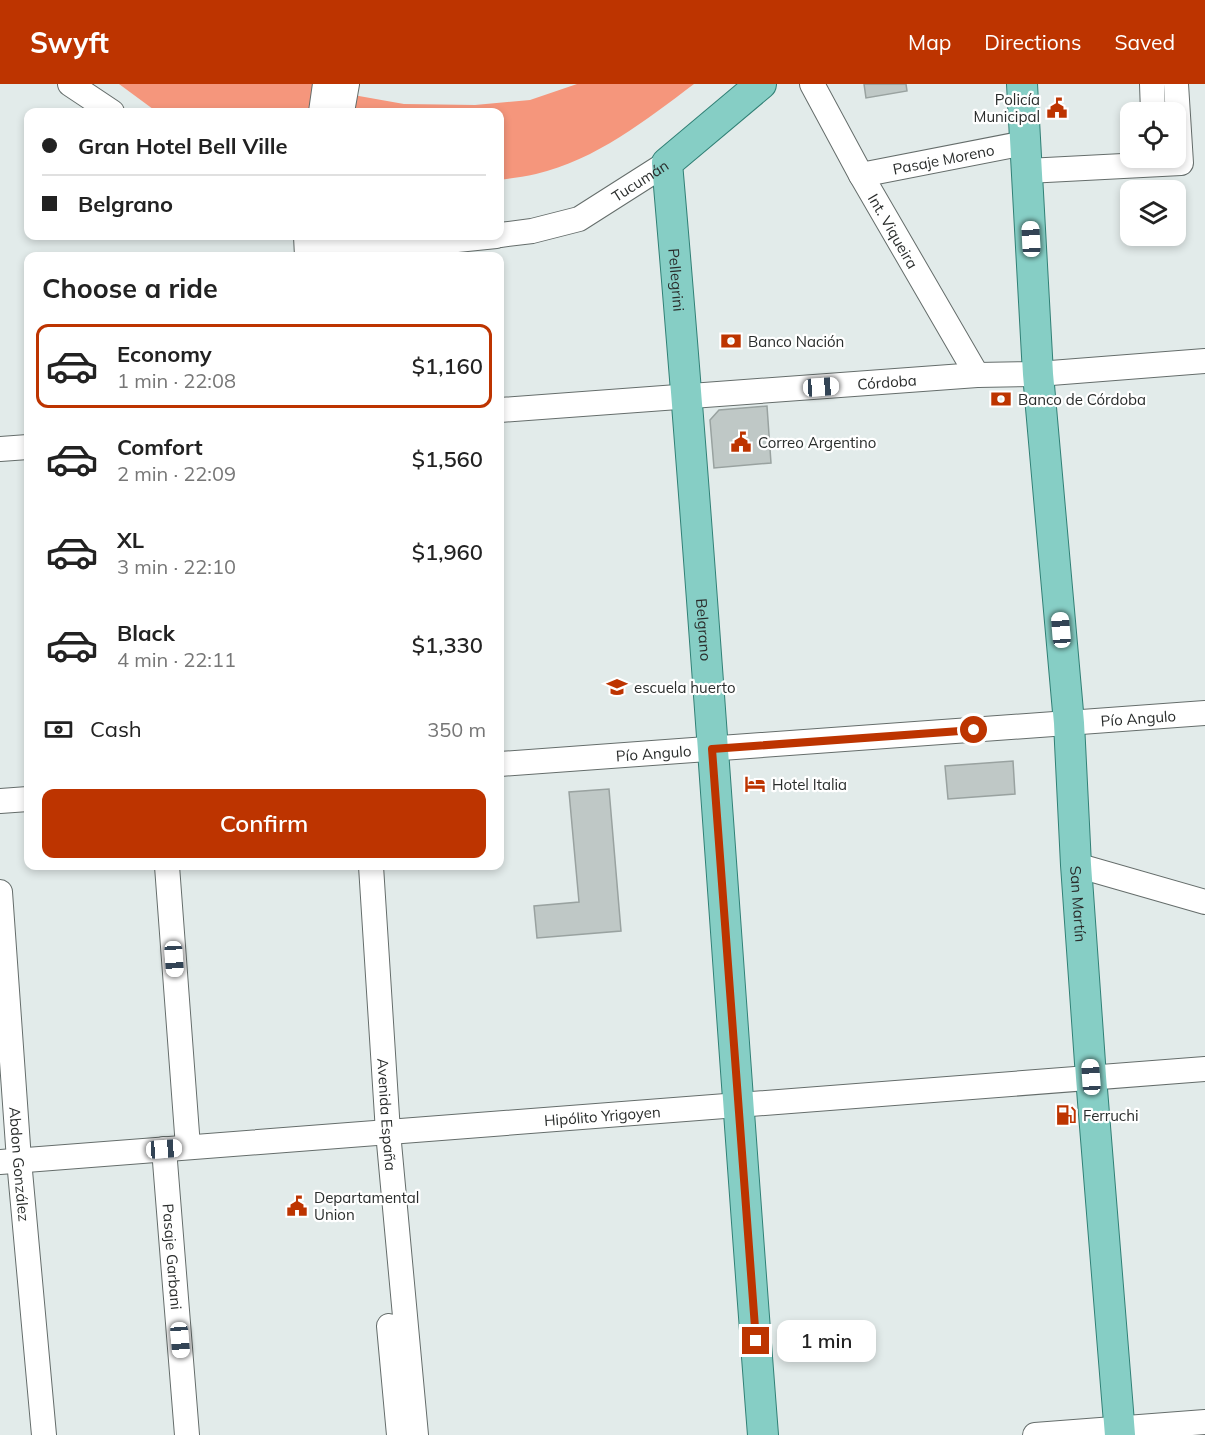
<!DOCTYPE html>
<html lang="en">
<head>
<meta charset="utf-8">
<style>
  :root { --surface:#fff; --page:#f6f6f6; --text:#222; --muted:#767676; --line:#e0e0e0; --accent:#bd3400 }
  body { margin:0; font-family:Mulish,sans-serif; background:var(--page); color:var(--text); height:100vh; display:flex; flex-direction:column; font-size:22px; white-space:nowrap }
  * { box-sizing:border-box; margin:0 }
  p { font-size:20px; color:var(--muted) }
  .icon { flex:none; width:33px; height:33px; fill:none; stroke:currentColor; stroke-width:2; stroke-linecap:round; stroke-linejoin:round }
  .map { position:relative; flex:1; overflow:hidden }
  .details { position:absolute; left:24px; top:168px; width:480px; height:618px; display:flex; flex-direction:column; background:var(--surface); border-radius:12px; box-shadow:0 3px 9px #0003 }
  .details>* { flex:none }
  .guide { position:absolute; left:24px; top:24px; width:480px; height:132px; border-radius:12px; box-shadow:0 3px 9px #0003; display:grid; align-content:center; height:132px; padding:0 18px; background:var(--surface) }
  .buttons { position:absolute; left:1120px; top:18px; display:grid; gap:12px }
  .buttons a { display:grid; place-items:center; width:66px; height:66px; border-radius:12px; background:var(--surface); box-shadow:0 3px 9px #0003; font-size:30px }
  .end { position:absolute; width:27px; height:27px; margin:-14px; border:8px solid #bd3400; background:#fff; box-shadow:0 0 0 3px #fff }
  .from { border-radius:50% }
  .bubble { position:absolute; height:42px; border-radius:12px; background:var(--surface); box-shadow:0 3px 9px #0003; font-size:20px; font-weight:600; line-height:42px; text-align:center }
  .car { position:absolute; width:18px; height:36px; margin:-18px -9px; border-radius:8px; box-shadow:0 0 4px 2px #0007; background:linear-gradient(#fff 24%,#345 0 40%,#fff 0 76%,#345 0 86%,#fff 0) }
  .guide b { display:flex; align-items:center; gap:21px; height:57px; font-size:22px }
  .guide b+b { border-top:2px solid var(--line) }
  .guide i { width:15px; height:15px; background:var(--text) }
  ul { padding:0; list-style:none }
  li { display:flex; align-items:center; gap:18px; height:84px; margin:0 12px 9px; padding:0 6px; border:3px solid transparent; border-radius:12px }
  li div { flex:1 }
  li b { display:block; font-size:22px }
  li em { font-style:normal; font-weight:600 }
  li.on { border-color:var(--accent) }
  li>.icon { width:54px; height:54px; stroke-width:1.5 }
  h2 { padding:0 18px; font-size:27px; line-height:72px }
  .pay { display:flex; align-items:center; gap:15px; height:66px; padding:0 18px; font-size:22px }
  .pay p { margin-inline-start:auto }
  .action { display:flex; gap:12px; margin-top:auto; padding:12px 18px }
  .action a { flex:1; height:69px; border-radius:12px; background:var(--accent); color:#fff; font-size:24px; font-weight:600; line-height:69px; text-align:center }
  header { display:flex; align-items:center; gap:36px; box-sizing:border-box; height:84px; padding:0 30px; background:var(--accent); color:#fff }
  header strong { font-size:28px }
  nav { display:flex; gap:33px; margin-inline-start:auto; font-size:21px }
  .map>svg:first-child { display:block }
  .water { fill:#f5967c }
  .building { fill:#bfc8c6; stroke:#99a2a0; stroke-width:1.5 }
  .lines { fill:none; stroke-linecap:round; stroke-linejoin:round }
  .minor-casing { stroke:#656d6b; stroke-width:26 }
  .major-casing { stroke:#318076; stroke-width:32 }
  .minor { stroke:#fff; stroke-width:24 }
  .major { stroke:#86cec5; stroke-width:30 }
  .route { stroke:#bd3400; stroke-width:8 }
  .labels { text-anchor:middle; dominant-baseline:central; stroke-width:4.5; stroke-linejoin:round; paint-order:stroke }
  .poi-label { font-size:15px; fill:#2a2d2c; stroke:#fff; text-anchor:start }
  .street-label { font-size:15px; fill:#2a2d2c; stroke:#fff }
</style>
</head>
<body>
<header>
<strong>Swyft</strong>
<nav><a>Map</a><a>Directions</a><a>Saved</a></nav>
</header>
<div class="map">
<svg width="1205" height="1351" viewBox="0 0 1205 1351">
  <rect width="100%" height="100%" fill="#e2ebea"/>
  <path class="water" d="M119,0H320L342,9L404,20L475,21L530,16L577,0H694C646,36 596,76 536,90C524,93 511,94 500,96V28H157Z"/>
  <path class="building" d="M864,0H906L907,7L866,14Z
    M767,322L771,379L714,384L710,336L719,326Z
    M1013,677L1015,710L948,715L945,682Z
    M609,705L621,847L537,854L534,822L579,818L569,708Z"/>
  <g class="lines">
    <g class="minor-casing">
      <g id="minor">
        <path d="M70,0L112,28"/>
        <path id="s1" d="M812,0L861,91L977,291"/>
        <path d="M1152,0L1153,28"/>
        <path d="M321,28L325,0"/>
        <path d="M342,28L347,0"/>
        <path d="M1027,87L1181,79L1176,0"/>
        <path id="s2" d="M861,91L1025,59"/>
        <path id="s3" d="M500,151L532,147L579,135L667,79"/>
        <path d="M306,152L307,172"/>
        <path d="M323,166L348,157L457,156L496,152"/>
        <path id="s4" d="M500,326L977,291L1038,290L1205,277"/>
        <path d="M0,365L28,363"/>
        <path id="s5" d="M500,680L1205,629"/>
        <path d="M0,717L28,715"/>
        <path d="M1076,781L1205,818"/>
        <path d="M167,782L188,1063"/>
        <path id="s6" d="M371,782L388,1048L416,1351"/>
        <path id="s7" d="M0,808L19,1076L44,1351"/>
        <path id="s8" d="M164,1065L187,1351"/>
        <path id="s9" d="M0,1078L1205,985"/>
        <path d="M389,1242L399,1351"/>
        <path d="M1035,1351L1205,1338"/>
      </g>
    </g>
    <g class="major-casing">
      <g id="major">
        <path id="s10" d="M761,0L667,79C704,502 730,927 763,1351"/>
        <path id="s11" d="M1022,0L1038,290L1069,639L1076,781L1091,993L1120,1351"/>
      </g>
    </g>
    <use href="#minor" class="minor"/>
    <use href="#major" class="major"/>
  </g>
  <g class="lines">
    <path class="route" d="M756,1257L712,665L974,646"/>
  </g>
  <defs>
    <g id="civic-bare" transform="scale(1.62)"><path d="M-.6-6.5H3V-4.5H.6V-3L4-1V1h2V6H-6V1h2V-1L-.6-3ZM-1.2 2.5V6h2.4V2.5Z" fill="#bd3400" stroke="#fff" stroke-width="2.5" paint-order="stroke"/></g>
    <g id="bank-bare" transform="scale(1.62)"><path d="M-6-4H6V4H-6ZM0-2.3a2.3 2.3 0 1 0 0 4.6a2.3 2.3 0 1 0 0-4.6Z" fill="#bd3400" stroke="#fff" stroke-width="2.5" paint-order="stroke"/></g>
    <g id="school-bare" transform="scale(1.62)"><path d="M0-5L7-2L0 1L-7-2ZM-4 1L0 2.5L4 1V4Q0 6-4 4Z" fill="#bd3400" stroke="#fff" stroke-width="2.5" paint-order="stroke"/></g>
    <g id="hotel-bare" transform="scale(1.62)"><path d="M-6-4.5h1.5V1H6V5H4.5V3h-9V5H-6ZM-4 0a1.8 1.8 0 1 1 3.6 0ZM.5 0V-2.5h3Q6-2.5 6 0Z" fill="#bd3400" stroke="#fff" stroke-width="2.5" paint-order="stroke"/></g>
    <g id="fuel-bare" transform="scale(1.62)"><path d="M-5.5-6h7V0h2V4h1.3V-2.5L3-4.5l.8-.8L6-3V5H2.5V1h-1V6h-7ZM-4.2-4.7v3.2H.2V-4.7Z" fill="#bd3400" stroke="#fff" stroke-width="2.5" paint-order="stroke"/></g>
  </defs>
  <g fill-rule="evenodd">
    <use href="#civic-bare" x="1057" y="24"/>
    <use href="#bank-bare" x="731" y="257"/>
    <use href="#bank-bare" x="1001" y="315"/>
    <use href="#civic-bare" x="741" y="358"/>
    <use href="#school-bare" x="617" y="603"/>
    <use href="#hotel-bare" x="755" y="700"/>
    <use href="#fuel-bare" x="1066" y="1031"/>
    <use href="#civic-bare" x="297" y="1122"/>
  </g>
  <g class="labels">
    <g class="poi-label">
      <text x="1040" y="15" text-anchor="end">Policía<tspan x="1040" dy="17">Municipal</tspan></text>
      <text x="748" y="257">Banco Nación</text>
      <text x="1018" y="315">Banco de Córdoba</text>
      <text x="758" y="358">Correo Argentino</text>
      <text x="634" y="603">escuela huerto</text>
      <text x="772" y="700">Hotel Italia</text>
      <text x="1083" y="1031">Ferruchi</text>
      <text x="314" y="1113">Departamental<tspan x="314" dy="17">Union</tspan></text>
    </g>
    <g class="street-label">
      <text stroke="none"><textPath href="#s2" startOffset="84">Pasaje Moreno</textPath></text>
      <text stroke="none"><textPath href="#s3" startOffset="153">Tucumán</textPath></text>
      <text stroke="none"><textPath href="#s1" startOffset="168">Int. Viqueira</textPath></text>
      <text stroke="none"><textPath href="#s10" startOffset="240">Pellegrini</textPath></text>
      <text stroke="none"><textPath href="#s4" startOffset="388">Córdoba</textPath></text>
      <text stroke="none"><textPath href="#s10" startOffset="591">Belgrano</textPath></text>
      <text stroke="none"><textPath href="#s5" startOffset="640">Pío Angulo</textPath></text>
      <text stroke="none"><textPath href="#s5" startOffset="154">Pío Angulo</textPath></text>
      <text stroke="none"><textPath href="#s11" startOffset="822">San Martín</textPath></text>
      <text stroke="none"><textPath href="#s6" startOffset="249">Avenida España</textPath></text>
      <text stroke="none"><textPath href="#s9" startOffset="604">Hipólito Yrigoyen</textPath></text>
      <text stroke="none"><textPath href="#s7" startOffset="273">Abdon González</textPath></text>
      <text stroke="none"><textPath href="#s8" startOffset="108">Pasaje Garbani</textPath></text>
    </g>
  </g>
</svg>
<div class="buttons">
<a><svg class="icon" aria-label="locate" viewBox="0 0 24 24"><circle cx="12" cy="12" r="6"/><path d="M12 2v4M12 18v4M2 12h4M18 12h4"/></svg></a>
<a><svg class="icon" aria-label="layers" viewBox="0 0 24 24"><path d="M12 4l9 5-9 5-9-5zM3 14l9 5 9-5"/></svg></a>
</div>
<i class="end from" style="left:974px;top:646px"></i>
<i class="end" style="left:756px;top:1257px"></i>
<div class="bubble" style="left:777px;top:1236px;width:99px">1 min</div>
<i class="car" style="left:1031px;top:155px;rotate:357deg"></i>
<i class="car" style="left:821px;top:303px;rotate:86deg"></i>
<i class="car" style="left:1061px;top:546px;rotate:355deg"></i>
<i class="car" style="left:174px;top:875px;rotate:176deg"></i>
<i class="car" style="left:1091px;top:993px;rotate:356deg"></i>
<i class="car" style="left:164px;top:1065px;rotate:86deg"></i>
<i class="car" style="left:180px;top:1256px;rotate:175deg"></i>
<div class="guide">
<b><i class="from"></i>Gran Hotel Bell Ville</b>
<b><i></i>Belgrano</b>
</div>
<section class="details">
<h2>Choose a ride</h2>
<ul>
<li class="on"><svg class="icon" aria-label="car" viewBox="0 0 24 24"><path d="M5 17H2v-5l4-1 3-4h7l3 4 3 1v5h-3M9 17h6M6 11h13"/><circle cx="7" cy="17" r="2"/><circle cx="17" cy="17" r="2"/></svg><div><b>Economy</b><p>1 min · 22:08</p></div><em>$1,160</em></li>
<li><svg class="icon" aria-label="car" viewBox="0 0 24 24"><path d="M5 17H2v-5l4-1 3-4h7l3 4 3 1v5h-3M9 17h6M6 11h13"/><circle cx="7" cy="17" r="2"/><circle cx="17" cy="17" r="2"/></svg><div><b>Comfort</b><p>2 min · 22:09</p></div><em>$1,560</em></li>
<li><svg class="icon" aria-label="car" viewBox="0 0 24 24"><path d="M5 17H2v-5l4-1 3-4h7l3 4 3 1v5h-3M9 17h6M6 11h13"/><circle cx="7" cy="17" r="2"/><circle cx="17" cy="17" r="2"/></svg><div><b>XL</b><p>3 min · 22:10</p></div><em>$1,960</em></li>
<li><svg class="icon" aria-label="car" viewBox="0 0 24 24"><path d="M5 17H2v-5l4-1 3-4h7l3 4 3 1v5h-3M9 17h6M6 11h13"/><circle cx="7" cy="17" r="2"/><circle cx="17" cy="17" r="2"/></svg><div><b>Black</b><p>4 min · 22:11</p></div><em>$1,330</em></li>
</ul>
<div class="pay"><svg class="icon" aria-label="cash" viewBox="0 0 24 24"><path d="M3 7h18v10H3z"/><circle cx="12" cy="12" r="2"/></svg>Cash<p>350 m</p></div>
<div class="action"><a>Confirm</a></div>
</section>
</div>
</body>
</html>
